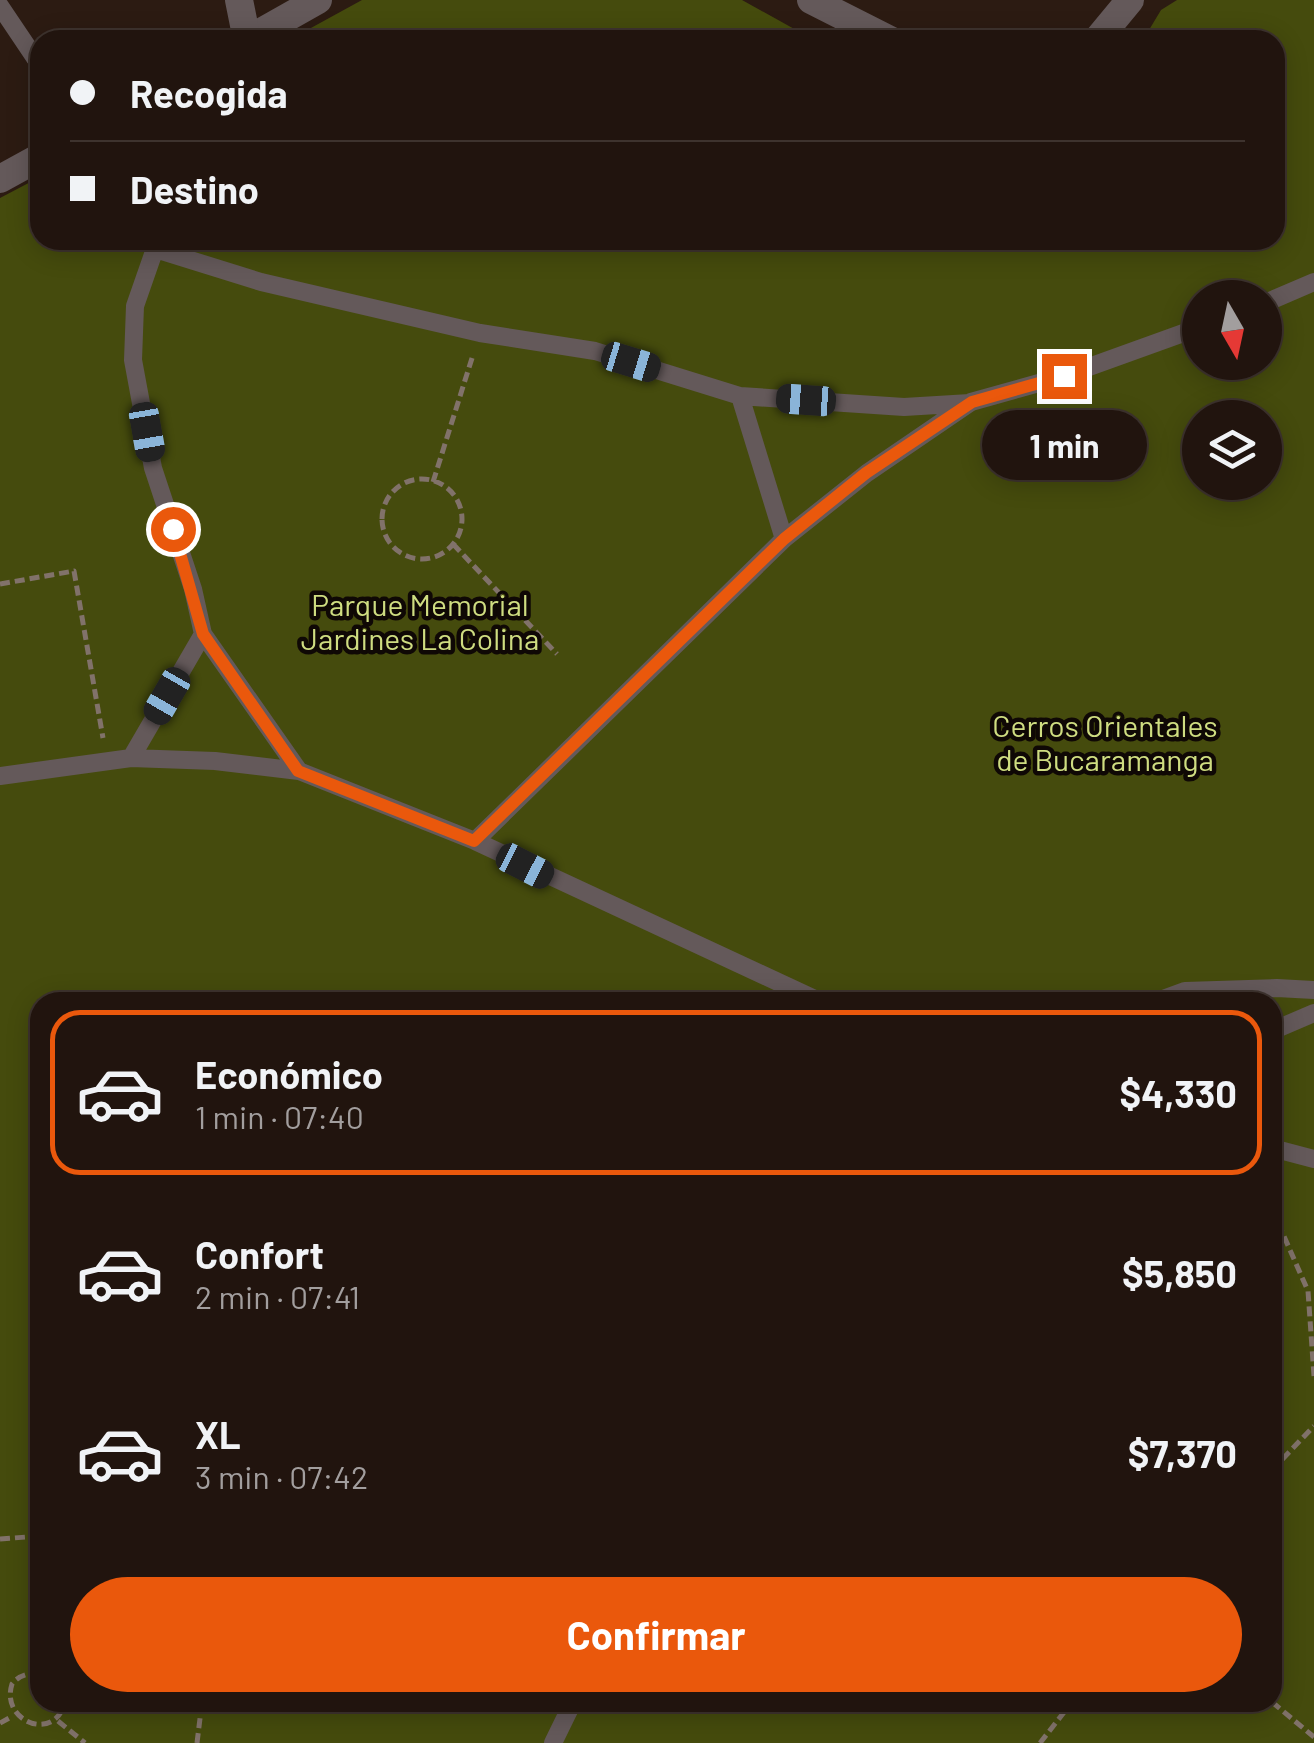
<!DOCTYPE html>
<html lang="es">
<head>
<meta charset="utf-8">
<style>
  :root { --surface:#21140e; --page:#2d211c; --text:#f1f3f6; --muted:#a29e9e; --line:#3e332e; --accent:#ea580c }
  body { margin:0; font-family:Barlow,sans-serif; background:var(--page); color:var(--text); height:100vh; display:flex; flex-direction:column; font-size:38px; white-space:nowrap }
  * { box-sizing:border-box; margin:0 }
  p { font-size:32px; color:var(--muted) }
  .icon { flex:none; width:55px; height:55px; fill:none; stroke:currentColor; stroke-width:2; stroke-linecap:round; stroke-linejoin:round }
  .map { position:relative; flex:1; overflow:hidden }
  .details { position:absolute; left:30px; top:992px; width:1252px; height:720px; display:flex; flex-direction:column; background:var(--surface); border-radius:30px; box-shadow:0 5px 25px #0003,0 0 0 2px var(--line) }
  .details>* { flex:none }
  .banner { position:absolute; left:30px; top:30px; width:1255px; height:220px; border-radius:30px; box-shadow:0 5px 25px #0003,0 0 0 2px var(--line); display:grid; align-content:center; height:220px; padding:0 40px; background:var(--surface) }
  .needle { width:65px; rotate:171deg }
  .buttons { position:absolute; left:1182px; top:280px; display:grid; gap:20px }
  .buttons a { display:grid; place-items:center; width:100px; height:100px; border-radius:50%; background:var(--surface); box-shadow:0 5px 25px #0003,0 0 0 2px var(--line); font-size:50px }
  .end { position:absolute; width:45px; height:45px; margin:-22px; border:12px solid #ea580c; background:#fff; box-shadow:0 0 0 5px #fff }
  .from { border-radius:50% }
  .bubble { position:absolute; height:70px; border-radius:35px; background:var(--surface); box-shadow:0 5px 25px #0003,0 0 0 2px var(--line); font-size:32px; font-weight:700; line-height:70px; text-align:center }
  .car { position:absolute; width:30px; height:60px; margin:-30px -15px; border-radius:12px; box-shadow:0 0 8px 2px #0007; background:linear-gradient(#222 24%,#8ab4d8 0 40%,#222 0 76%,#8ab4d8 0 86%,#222 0) }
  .banner b { display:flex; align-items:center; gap:35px; height:95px; font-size:38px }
  .banner b+b { border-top:2px solid var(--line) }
  .banner i { width:25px; height:25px; background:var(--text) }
  ul { padding:18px 0 0; list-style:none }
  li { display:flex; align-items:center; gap:30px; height:165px; margin:0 20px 15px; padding:0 20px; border:5px solid transparent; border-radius:30px }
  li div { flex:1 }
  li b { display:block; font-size:38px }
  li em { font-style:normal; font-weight:700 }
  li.on { border-color:var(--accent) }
  li>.icon { width:90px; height:90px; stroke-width:1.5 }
  .action { display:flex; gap:20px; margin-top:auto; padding:20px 40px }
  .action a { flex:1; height:115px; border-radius:60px; background:var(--accent); color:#fff; font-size:40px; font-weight:700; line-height:115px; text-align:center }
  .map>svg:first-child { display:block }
  .green { fill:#454b0d; fill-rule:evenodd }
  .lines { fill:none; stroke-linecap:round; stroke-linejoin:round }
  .path { stroke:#81726a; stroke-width:5; stroke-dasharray:10 5; stroke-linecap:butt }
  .service { stroke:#64595a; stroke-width:18 }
  .minor { stroke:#64595a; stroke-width:28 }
  .tertiary { stroke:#64595a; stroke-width:28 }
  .route { stroke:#ea580c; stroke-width:12 }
  .labels { text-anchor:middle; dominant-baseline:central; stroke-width:9; stroke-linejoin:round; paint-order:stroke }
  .park-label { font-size:30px; fill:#cfdd81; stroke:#0f0805 }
</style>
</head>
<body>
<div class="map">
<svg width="1314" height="1743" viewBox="0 0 1314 1743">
  <rect width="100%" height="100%" fill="#2c1b12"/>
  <path class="green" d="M362,0H742L814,40H289Z
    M1177,0H1314V1743H0V198L40,177V240H1275V40H1143L1161,10ZM1200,298H1265V362H1200ZM1200,418H1265V482H1200ZM40,1002H1272V1702H40Z"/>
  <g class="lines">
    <path class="path" d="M382 519a40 40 0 1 1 80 0a40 40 0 1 1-80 0Z
      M433,482L473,355
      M453,544L557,654
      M0,584L74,571L103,738
      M1272,1209L1308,1291L1314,1376
      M1272,1470L1314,1426
      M0,1539L40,1536
      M40,1673C29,1673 19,1675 12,1684C0,1722 55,1743 65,1702
      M1272,1702L1314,1737
      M58,1721L85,1743
      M0,1723L11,1717
      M197,1743L202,1702
      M1040,1743L1072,1702"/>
    <path class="service" d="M0,6L35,58
      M158,240L135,306L133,360L153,468L193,589L203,634L299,771L475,841L821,1002
      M155,249L261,282L480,333L595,351L740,396L904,407L970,403
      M1265,303L1314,282
      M740,396L784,539
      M131,758L215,761L299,771
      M0,776L131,758L203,634
      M475,841L784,539L867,473L971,402L1064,376L1200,327
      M1155,1002L1185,991L1277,988L1314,990
      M1272,1031L1314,1013
      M1272,1148L1314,1159
      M553,1743L573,1702"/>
    <path class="minor" d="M247,40L318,0
      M0,179L40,157"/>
    <path class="tertiary" d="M239,0L247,40
      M811,0L890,40
      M1097,40L1130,0"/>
  </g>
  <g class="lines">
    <path class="route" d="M173,529L203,634L298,771L474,841L784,539L866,473L972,402L1064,376"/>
  </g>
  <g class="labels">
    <g class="park-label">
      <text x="420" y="604">Parque Memorial<tspan x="420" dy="34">Jardines La Colina</tspan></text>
      <text x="1105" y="725">Cerros Orientales<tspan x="1105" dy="34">de Bucaramanga</tspan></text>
    </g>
  </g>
</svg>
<div class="buttons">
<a><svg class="needle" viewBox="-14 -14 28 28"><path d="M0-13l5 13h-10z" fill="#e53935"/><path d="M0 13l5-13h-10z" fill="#a29e9e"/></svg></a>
<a><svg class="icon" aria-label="layers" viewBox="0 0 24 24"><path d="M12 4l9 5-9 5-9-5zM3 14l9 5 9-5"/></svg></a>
</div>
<i class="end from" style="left:173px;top:529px"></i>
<i class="end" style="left:1064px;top:376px"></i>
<div class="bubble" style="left:982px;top:410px;width:165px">1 min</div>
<i class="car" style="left:631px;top:362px;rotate:107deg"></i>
<i class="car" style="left:806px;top:400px;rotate:274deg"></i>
<i class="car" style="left:147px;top:432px;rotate:170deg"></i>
<i class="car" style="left:167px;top:696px;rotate:210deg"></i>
<i class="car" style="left:525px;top:866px;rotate:117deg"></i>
<div class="banner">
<b><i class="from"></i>Recogida</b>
<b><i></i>Destino</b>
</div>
<section class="details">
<ul>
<li class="on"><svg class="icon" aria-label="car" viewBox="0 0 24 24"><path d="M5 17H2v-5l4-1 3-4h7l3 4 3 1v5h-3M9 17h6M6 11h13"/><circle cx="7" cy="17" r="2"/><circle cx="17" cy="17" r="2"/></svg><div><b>Económico</b><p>1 min · 07:40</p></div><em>$4,330</em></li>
<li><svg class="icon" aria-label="car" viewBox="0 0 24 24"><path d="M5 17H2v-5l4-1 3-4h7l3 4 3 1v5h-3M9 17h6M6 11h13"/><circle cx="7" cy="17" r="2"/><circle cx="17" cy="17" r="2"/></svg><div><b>Confort</b><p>2 min · 07:41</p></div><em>$5,850</em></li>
<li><svg class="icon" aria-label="car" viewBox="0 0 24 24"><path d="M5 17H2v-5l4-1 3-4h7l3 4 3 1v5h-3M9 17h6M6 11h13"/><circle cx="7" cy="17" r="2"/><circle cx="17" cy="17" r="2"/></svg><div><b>XL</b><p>3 min · 07:42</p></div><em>$7,370</em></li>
</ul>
<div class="action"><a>Confirmar</a></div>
</section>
</div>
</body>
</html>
